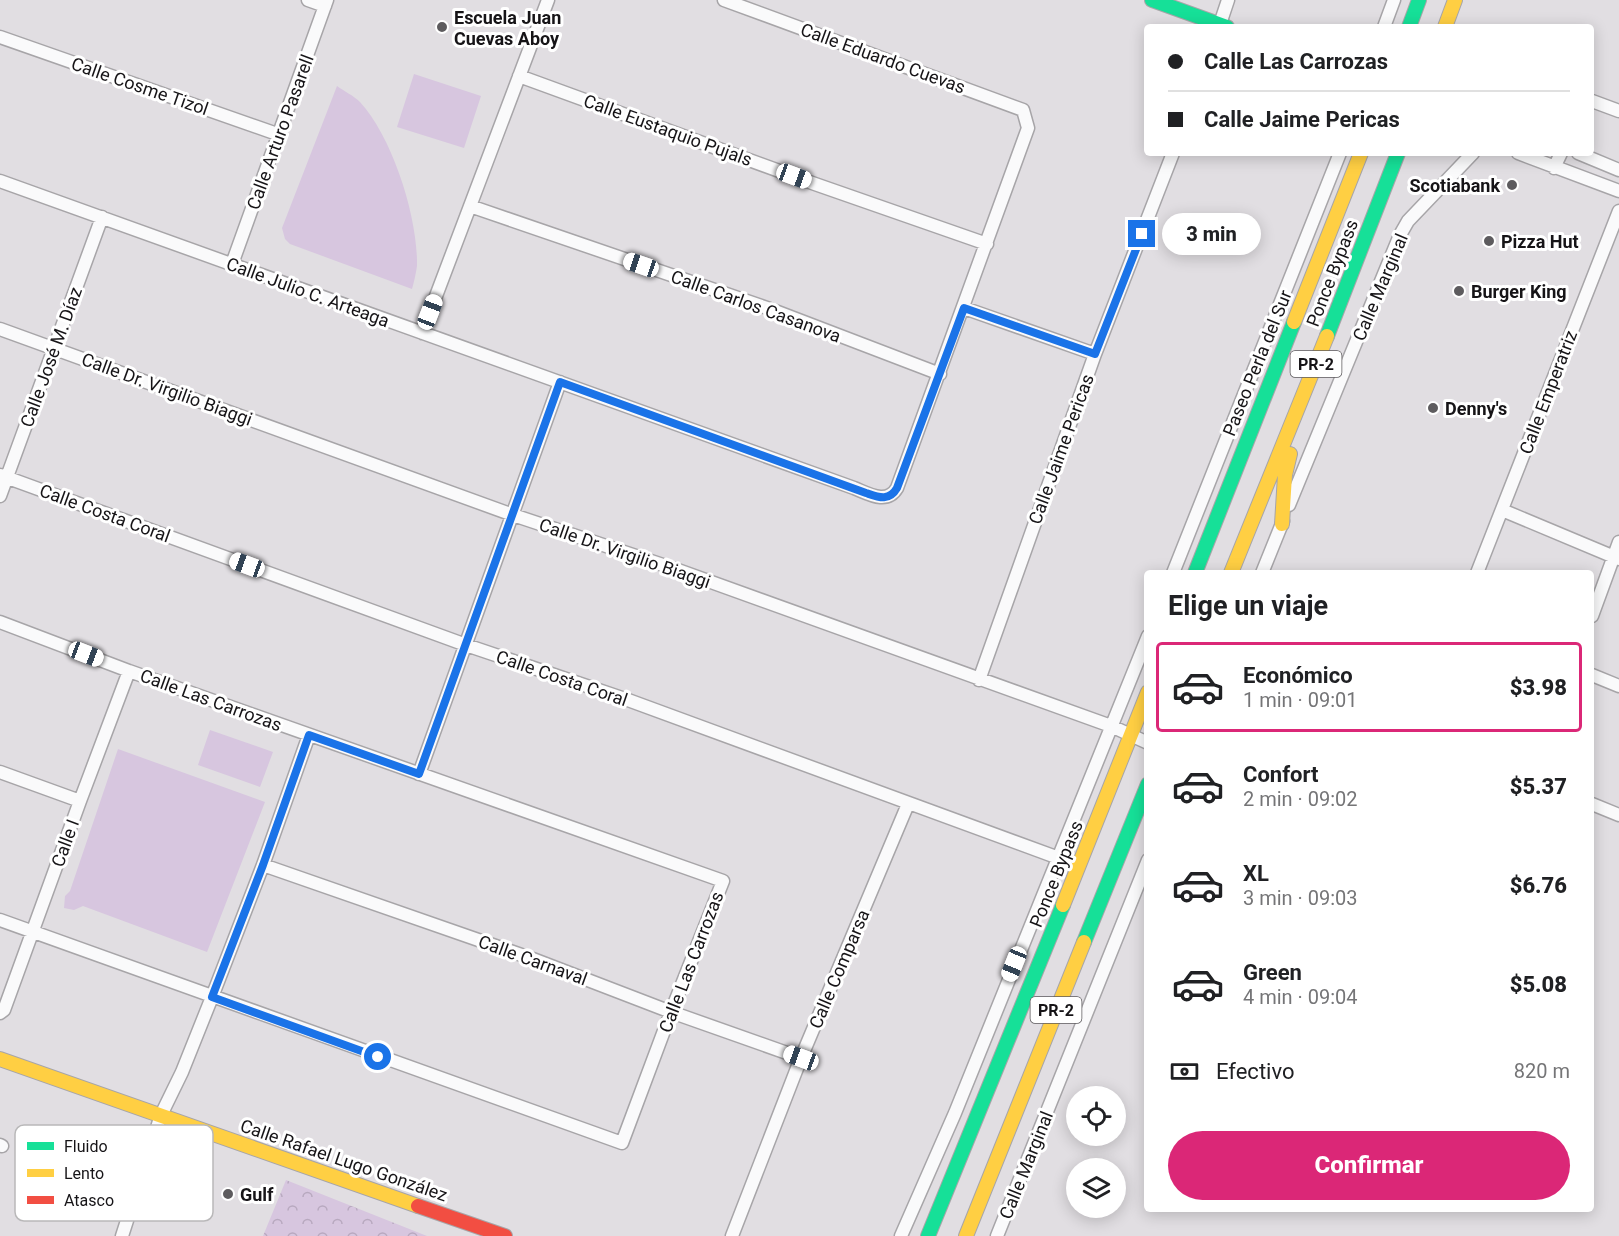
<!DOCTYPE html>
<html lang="es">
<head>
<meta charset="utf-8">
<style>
  :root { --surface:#fff; --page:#f2f2f2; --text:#202124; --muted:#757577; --line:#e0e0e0; --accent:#db2777 }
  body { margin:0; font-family:Roboto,sans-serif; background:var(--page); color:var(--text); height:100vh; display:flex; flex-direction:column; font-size:22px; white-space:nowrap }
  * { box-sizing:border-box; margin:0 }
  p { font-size:20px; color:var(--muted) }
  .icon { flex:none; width:33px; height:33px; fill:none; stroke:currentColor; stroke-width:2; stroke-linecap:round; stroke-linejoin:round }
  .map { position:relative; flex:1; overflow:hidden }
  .side { position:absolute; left:1144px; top:570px; width:450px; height:642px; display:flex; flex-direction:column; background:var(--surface); border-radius:6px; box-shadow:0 3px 15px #0003 }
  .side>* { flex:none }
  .guide { position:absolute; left:1144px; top:24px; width:450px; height:132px; border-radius:6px; box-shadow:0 3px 15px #0003; display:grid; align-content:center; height:132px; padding:0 24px; background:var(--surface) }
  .buttons { position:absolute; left:1066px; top:1086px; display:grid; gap:12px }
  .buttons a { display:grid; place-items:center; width:60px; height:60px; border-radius:50%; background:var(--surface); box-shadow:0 3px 15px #0003; font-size:30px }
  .end { position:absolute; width:27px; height:27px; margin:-14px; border:8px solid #1a73e8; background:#fff; box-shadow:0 0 0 3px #fff }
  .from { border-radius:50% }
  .bubble { position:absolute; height:42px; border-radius:21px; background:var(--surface); box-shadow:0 3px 15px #0003; font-size:20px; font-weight:800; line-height:42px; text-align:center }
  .car { position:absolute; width:18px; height:36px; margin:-18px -9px; border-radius:8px; box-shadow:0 0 4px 2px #0007; background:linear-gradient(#fff 24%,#345 0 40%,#fff 0 76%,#345 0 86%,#fff 0) }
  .guide b { display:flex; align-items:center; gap:21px; height:57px; font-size:22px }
  .guide b+b { border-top:2px solid var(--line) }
  .guide i { width:15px; height:15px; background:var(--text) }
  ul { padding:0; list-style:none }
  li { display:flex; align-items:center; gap:18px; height:90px; margin:0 12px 9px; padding:0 12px; border:3px solid transparent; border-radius:6px }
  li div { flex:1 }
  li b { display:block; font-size:22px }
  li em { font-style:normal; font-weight:800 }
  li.current { border-color:var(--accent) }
  li>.icon { width:54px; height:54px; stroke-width:1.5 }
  h2 { padding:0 24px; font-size:27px; line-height:72px }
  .pay { display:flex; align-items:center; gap:15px; height:66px; padding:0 24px; font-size:22px }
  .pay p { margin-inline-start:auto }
  .cta { display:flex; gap:12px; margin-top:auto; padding:12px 24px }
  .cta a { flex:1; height:69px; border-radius:36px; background:var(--accent); color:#fff; font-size:24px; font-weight:800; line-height:69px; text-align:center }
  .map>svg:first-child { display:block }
  .park { fill:url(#park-crowns) }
  .pitch { fill:#d7c6df }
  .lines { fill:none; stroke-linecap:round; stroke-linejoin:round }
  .street-casing { stroke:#a7a5a8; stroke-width:15 }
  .fast-casing { stroke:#a7a5a8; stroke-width:16 }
  .slow-casing { stroke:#a7a5a8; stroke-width:16 }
  .jam-casing { stroke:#a7a5a8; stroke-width:16 }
  .street { stroke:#fafafb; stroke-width:12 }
  .fast { stroke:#16e098; stroke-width:14 }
  .slow { stroke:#ffcf43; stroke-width:14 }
  .jam { stroke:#f24e42; stroke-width:14 }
  .route { stroke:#1a73e8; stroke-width:8 }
  .poi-dot { fill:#5d5b5e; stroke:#fff; stroke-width:2 }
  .labels { text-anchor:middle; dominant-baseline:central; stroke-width:6; stroke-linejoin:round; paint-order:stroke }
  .shield { fill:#fff; stroke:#5c5a5d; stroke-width:1.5 }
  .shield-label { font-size:16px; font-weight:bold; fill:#161417 }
  .poi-label { font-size:18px; font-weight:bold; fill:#161417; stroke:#fff; text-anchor:start }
  .street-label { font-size:18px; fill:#161417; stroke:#fff }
  .key { fill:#fff; stroke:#b9b8b9; stroke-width:1.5 }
  .key-label { font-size:16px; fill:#161417 }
</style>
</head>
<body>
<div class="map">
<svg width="1619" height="1236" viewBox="0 0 1619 1236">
  <defs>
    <pattern id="park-crowns" width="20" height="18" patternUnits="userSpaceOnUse" patternTransform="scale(1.5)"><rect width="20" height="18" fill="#d7c6df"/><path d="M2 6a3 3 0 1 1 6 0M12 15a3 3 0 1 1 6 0" fill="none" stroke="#b8a9bf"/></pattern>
  </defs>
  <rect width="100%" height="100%" fill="#e1dee2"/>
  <path class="park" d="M286,1180L427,1236H263Z"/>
  <path class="pitch" d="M414,74L481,96L464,148L397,127Z
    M337,86C344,91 354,96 360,102C393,138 418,218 417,266C416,273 414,282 412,289L290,244L285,239L282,228Z
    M210,730L273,752L260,787L198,765Z
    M118,749L265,802L207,952L83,906L74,910L64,908L65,896L70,891Z"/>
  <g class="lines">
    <g class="street-casing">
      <path id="street" d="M308,0L325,6
        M1219,27L1228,0
        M1384,27L1394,0
        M0,37L280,135
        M519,76L815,184L987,244
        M1592,101L1619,111
        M1518,153L1619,191
        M1578,153L1619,170
        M1554,168L1561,153
        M0,181L854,488C869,494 887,505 897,488L1028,128L1023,110L724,0
        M470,206L770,309L940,374
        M232,264L327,0
        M964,308L1095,354
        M0,329L513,515L675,569L1111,726L1148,743
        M422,333L548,0
        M0,475L466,645L628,700L1056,857
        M0,496L102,217
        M1289,505L1400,235L1408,221L1473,153
        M1502,510L1619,559
        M1173,573L1340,153
        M1262,573L1283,521
        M1477,573L1619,211
        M1592,616L1619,542
        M0,622L129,671L723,881L671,1012L622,1143L0,920
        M1592,675L1619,686
        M979,680L1095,354L1173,153
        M0,772L80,801
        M419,774L560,382
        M1592,804L1619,815
        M263,865L533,959L671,1012L801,1058
        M0,1013L4,1010L80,801L129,671
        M0,1145L2,1146
        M122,1236L161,1115L182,1072L212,997L263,865L309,735
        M732,1236L801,1058L908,804
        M901,1236L955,1113L1148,636
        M997,1236L1148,860"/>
    </g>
    <g class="fast-casing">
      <path id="fast" d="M1152,0L1227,27
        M1409,27L1419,0
        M1327,336L1398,153
        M1195,573L1294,322
        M1084,942L1148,784
        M928,1236L1063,905"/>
    </g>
    <g class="slow-casing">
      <path id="slow" d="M1445,27L1455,0
        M1294,322L1361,153
        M1282,524L1285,475L1290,454
        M1231,573L1327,336
        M1063,905L1148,692
        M0,1059L418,1206
        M966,1236L1084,942"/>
    </g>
    <g class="jam-casing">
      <path id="jam" d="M418,1206L505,1236"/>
    </g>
    <use href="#street" class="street"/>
    <use href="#fast" class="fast"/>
    <use href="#slow" class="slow"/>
    <use href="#jam" class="jam"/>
  </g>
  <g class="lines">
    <path class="route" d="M378,1057L212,997L263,865L309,735L419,774L560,382L866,493C878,497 889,502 897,488L964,308L1095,354L1142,234"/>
  </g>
  <g class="poi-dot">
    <circle cx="442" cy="27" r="6"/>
    <circle cx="1512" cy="185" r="6"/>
    <circle cx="1489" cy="241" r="6"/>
    <circle cx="1459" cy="291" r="6"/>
    <circle cx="1433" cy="408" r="6"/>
    <circle cx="228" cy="1194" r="6"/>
  </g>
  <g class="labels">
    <g class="shield">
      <rect x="1290.5" y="351" width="51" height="26" rx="4.5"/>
      <rect x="1030.5" y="997" width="51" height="26" rx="4.5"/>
    </g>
    <g class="shield-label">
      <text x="1316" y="364">PR-2</text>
      <text x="1056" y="1010">PR-2</text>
    </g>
    <g class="poi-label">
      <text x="454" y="17">Escuela Juan<tspan x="454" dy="21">Cuevas Aboy</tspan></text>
      <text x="1500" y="185" text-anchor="end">Scotiabank</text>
      <text x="1501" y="241">Pizza Hut</text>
      <text x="1471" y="291">Burger King</text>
      <text x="1445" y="408">Denny's</text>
      <text x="240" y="1194">Gulf</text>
    </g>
    <g class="street-label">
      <text transform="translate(883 58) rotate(20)">Calle Eduardo Cuevas</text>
      <text transform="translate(140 86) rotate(19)">Calle Cosme Tizol</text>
      <text transform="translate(668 130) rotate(20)">Calle Eustaquio Pujals</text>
      <text transform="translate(280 132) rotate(-70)">Calle Arturo Pasarell</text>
      <text transform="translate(1332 273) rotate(-69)">Ponce Bypass</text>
      <text transform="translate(1380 287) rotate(-67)">Calle Marginal</text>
      <text transform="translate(308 292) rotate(20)">Calle Julio C. Arteaga</text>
      <text transform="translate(756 306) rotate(20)">Calle Carlos Casanova</text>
      <text transform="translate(51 357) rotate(-70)">Calle José M. Díaz</text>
      <text transform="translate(1257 363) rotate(-68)">Paseo Perla del Sur</text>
      <text transform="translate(167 389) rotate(20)">Calle Dr. Virgilio Biaggi</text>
      <text transform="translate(1548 392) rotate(-69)">Calle Emperatriz</text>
      <text transform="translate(1061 449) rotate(-70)">Calle Jaime Pericas</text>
      <text transform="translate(105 513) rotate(20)">Calle Costa Coral</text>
      <text transform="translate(625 553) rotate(19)">Calle Dr. Virgilio Biaggi</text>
      <text transform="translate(562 678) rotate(19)">Calle Costa Coral</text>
      <text transform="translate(211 700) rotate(20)">Calle Las Carrozas</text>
      <text transform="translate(65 843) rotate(-70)">Calle I</text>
      <text transform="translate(1056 874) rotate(-68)">Ponce Bypass</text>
      <text transform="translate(533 960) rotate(20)">Calle Carnaval</text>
      <text transform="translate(691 962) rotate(-69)">Calle Las Carrozas</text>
      <text transform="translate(839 969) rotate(-67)">Calle Comparsa</text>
      <text transform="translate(344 1160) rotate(19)">Calle Rafael Lugo González</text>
      <text transform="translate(1026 1165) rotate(-68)">Calle Marginal</text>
    </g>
  </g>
  <rect x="15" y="1125" width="198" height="96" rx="9" class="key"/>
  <rect x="27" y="1142" width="27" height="8" fill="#16e098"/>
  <rect x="27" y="1169" width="27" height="8" fill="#ffcf43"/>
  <rect x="27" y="1196" width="27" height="8" fill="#f24e42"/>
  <g class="key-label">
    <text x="64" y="1152">Fluido</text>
    <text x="64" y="1179">Lento</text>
    <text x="64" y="1206">Atasco</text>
  </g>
</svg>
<div class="buttons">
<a><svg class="icon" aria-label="locate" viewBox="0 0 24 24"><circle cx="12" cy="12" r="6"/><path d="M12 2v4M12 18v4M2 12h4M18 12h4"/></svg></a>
<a><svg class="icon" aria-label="layers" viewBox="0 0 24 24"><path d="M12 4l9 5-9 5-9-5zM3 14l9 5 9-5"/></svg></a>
</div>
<i class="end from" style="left:378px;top:1057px"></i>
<i class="end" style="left:1142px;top:234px"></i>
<div class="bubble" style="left:1162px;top:213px;width:99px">3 min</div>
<i class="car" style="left:794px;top:176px;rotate:110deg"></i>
<i class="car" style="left:641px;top:265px;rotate:289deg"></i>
<i class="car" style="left:430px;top:312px;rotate:21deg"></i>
<i class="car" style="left:247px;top:565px;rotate:290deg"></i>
<i class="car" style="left:86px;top:654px;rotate:111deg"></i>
<i class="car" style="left:1014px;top:964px;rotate:202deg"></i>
<i class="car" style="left:801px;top:1058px;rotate:290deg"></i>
<div class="guide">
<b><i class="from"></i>Calle Las Carrozas</b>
<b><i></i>Calle Jaime Pericas</b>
</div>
<section class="side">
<h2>Elige un viaje</h2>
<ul>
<li class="current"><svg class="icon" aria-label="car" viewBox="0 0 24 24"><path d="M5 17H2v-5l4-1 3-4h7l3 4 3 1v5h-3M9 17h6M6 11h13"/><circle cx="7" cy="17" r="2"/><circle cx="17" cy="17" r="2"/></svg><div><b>Económico</b><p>1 min · 09:01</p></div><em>$3.98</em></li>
<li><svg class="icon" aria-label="car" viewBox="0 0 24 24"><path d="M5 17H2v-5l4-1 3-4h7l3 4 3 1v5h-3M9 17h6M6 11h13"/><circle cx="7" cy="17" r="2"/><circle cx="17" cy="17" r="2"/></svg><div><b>Confort</b><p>2 min · 09:02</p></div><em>$5.37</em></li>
<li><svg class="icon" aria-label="car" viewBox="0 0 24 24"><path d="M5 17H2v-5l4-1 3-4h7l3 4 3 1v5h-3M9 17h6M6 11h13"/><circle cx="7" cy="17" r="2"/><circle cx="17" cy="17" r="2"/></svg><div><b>XL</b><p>3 min · 09:03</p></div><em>$6.76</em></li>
<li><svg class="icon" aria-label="car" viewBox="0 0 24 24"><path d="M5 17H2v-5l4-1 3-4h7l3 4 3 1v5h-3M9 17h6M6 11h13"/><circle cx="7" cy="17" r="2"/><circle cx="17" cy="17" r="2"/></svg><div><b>Green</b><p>4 min · 09:04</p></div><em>$5.08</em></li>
</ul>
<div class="pay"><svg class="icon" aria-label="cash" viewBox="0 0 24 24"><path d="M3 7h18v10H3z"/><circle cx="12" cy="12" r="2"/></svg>Efectivo<p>820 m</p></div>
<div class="cta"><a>Confirmar</a></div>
</section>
</div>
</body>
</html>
